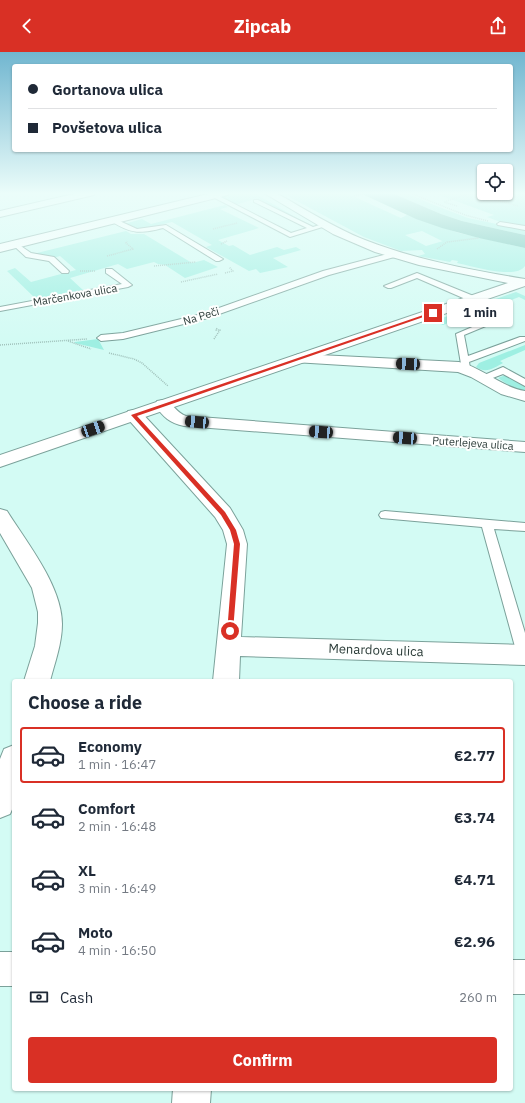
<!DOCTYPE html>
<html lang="en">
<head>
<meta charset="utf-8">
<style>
  :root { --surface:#fff; --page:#f2f2f3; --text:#1f2937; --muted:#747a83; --line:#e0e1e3; --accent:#d93025 }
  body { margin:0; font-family:"IBM Plex Sans",sans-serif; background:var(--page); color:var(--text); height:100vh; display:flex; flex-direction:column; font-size:15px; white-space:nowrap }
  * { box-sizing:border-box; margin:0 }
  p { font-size:13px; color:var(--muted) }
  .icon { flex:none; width:22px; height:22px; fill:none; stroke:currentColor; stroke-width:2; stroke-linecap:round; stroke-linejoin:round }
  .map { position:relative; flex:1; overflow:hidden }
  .details { position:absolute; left:12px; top:627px; width:501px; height:412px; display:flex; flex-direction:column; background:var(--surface); border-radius:4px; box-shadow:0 1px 3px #0004 }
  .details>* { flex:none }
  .guide { position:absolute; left:12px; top:12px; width:501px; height:88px; border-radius:4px; box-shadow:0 1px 3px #0004; display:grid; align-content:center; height:88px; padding:0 16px; background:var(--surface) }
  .buttons { position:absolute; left:477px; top:112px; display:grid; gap:8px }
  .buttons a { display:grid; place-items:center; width:36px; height:36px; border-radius:4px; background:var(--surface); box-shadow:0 1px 3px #0004; font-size:20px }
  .end { position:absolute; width:18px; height:18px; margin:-9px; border:5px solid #d93025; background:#fff; box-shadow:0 0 0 2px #fff }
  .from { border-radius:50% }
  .bubble { position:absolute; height:28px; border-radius:4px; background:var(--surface); box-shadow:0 1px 3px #0004; font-size:13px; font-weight:700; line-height:28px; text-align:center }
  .car { position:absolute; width:12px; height:24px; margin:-12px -6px; border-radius:5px; box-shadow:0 0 3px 1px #0007; background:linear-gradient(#222 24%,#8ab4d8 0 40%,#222 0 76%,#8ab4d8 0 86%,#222 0) }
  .guide b { display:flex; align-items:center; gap:14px; height:38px; font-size:15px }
  .guide b+b { border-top:1px solid var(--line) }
  .guide i { width:10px; height:10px; background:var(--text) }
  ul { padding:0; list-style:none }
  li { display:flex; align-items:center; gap:12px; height:56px; margin:0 8px 6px; padding:0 8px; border:2px solid transparent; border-radius:4px }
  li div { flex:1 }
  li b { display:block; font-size:15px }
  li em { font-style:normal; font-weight:700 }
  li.on { border-color:var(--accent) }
  li>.icon { width:36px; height:36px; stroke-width:1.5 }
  h2 { padding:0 16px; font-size:18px; line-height:48px }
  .pay { display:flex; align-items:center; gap:10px; height:44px; padding:0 16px; font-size:15px }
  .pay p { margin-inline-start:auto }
  .action { display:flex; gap:8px; margin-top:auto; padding:8px 16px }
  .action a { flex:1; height:46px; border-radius:4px; background:var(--accent); color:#fff; font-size:16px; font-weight:700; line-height:46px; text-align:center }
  header { display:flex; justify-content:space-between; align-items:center; height:52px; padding:0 16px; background:var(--accent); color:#fff; font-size:18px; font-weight:700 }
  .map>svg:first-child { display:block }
  .green { fill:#9eefe2; fill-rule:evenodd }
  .water { fill:#5fbaad }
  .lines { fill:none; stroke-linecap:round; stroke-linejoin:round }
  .lane-casing { stroke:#7ba19a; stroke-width:2 }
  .street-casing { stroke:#7ba19a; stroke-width:2 }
  .secondary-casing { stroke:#7ba19a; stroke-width:2 }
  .path { stroke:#a0c1bb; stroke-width:1.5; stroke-dasharray:1 1; stroke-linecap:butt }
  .lane { fill:#fff; fill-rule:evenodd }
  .street { fill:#fff; fill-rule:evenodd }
  .secondary { fill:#fff; fill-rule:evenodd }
  .route { fill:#d93025 }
  .labels { text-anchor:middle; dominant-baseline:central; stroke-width:4; stroke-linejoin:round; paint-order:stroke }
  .far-street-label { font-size:11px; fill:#2c3c39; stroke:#fefffe }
  .street-label { font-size:13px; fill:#2c3c39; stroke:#fefffe }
</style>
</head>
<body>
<header><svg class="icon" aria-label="back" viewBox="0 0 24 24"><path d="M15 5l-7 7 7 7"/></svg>Zipcab<svg class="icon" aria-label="share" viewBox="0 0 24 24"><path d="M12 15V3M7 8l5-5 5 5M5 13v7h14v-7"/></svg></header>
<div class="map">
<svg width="525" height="1051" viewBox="0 0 525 1051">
  <rect width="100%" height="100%" fill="#d3fbf4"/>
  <path class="green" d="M236,141H254L302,169L256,147L234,153L222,145Z
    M282,141H346L401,166L407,163L459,181L525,196V214C516,228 472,214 457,211L458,209L452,208L450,210L418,204L425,202L422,198L401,199L364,185ZM422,179L442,189H443L426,194L405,183Z
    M392,141H406L434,153L468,166L525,178V183L462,169L441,162Z
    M434,141H525V175L503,171L487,165L494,163Z
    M225,153L228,155L220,157L259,176L218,188L229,194L233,193L250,203L277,195L284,198L296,195L301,198L273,206L288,215L260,221L256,217L249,219L206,195L212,193L172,170L139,178L124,172L142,167L151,172Z
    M126,179L131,182H144L192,211L204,208L218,215L185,226L165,213L158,212L154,210L127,217L118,212L70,226L84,239L36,247L7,219L15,216L31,230L76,218L60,204L53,206L33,202Z
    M516,240L525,244V248L519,245L483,259L489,263L487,265L470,256Z
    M467,257L475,261L443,273L434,269Z
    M98,287L104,298L75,291V290Z
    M525,293V298L500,309L503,311C494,316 486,322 476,315L479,311Z
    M503,324H507L525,335V339L513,336L498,326Z"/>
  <path class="water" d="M360,141H392L441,162L462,169L525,183V196L479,186L442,176L416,167Z"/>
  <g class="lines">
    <g class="lane-casing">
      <path id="lane" d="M211,142H215L291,181L307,176L254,150V148H258L313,175L326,171L329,173L290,185L211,144Z
        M113,166L137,177L166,173L223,207L219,209H216L163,176C140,182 131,182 111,169L110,168Z
        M500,170L525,174V178L498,173L497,172Z
        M15,190L31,201L54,205L69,219L68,221H62L49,209L26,205L13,193V191Z
        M395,200L399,202L398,204L329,223L208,266L123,287L101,289L97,286L101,283L123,281L202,262L323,219Z
        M106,217H112L132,233L128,235L0,259V255L122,232L106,221Z
        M417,221L476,245L477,247L473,249H470L417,226L391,236H388L384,234Z
        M498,264H504L505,266L464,283L468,304L520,285H525V289L469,310L470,316L468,318H462L456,282Z
        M503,315L525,327V334L503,322L485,329L480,326L482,324Z
        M385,459L525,471V479L494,477L525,581V608L519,606L517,602L482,475L381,466L379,463L381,460Z"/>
    </g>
    <g class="street-casing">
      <path id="street" d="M78,141H95L94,143L0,165V159Z
        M212,141H229L228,143L0,200V192Z
        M299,302L459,310C483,316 501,335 525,339V349L501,342L471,325L458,320L294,310L291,307L294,304Z
        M163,348C173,350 176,361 186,364L525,390V400L184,374C170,371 163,365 155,353L157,349Z
        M134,358L140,359L230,456L243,478L247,492L241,585L525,593V613L240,604L239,629H213L227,492L223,478L215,465L128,367L126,363L128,359Z
        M0,457L7,459C27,491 62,534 62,572C62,591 55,610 50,629H24L35,594L38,571V560L32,536L0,481Z
        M14,693V753L10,762L0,766V707L4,697Z
        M0,900H14V934H0Z
        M511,908H525V942H511Z
        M173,1037H211L210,1051H172Z"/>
    </g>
    <g class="secondary-casing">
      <path id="secondary" d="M264,141H276C305,157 334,176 365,188C416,208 471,218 525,227V234L0,415V403L508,231L419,213L375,200L333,182Z"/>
    </g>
    <path class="path" d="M410,141L465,163L488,169
      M469,141L518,154
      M354,144L363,142
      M457,154L444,150L470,141
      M213,177L237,171
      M221,192L227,189
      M437,197L447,190L479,186
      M107,204L133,197L126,191L127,189
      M154,214L196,210
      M80,219H95
      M225,221L233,219L229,215
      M181,230L218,222
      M214,287L220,278H216L217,276
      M68,289L91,297
      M0,293L87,287
      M109,301L134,307L142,311L168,334"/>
    <use href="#lane" class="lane"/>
    <use href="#street" class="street"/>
    <use href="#secondary" class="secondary"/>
  </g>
  <linearGradient id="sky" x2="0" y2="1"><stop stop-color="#71b6d0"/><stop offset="0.49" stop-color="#ebfdfa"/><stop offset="1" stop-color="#ebfdfa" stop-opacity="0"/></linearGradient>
  <rect width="525" height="288" fill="url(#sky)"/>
  <path class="route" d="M432,260L435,261L137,364L225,460L236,478L240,492L233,579L232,581H227L234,492L230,478L221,463L131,363Z"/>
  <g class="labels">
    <g class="far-street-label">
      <text transform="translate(75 243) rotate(-10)">Marčenkova ulica</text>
      <text transform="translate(201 264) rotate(-17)">Na Peči</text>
      <text transform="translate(473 391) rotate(4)">Puterlejeva ulica</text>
    </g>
    <g class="street-label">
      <text transform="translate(376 598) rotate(2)">Menardova ulica</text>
    </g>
  </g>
</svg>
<div class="buttons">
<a><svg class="icon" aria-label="locate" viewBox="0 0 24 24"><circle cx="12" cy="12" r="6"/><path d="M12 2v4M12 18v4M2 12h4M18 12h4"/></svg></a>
</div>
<i class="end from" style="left:230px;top:579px"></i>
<i class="end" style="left:433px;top:261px"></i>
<div class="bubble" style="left:447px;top:247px;width:66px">1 min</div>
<i class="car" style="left:408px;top:312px;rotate:273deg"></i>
<i class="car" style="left:197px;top:370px;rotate:275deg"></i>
<i class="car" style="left:93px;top:377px;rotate:71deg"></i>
<i class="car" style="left:321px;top:380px;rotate:274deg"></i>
<i class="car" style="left:405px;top:386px;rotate:274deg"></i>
<div class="guide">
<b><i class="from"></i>Gortanova ulica</b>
<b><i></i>Povšetova ulica</b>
</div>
<section class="details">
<h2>Choose a ride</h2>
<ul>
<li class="on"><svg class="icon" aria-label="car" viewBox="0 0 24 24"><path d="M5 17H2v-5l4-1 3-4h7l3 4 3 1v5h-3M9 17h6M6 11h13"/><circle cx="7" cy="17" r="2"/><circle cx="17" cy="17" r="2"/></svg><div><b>Economy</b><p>1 min · 16:47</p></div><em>€2.77</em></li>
<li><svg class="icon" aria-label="car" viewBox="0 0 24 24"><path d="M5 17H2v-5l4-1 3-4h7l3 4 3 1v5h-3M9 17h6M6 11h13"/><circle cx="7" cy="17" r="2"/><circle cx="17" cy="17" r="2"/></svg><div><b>Comfort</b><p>2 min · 16:48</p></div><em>€3.74</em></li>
<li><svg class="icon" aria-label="car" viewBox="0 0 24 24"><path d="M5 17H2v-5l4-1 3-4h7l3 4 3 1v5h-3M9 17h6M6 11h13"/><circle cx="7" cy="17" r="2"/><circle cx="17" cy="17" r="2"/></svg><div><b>XL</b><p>3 min · 16:49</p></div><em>€4.71</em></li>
<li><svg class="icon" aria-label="car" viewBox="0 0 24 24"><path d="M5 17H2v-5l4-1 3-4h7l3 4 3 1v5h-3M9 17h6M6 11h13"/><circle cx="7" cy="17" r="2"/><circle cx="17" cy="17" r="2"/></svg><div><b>Moto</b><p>4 min · 16:50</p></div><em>€2.96</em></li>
</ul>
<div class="pay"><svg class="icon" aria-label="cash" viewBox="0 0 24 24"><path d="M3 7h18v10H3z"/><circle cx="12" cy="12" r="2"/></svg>Cash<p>260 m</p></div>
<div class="action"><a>Confirm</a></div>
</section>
</div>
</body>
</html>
